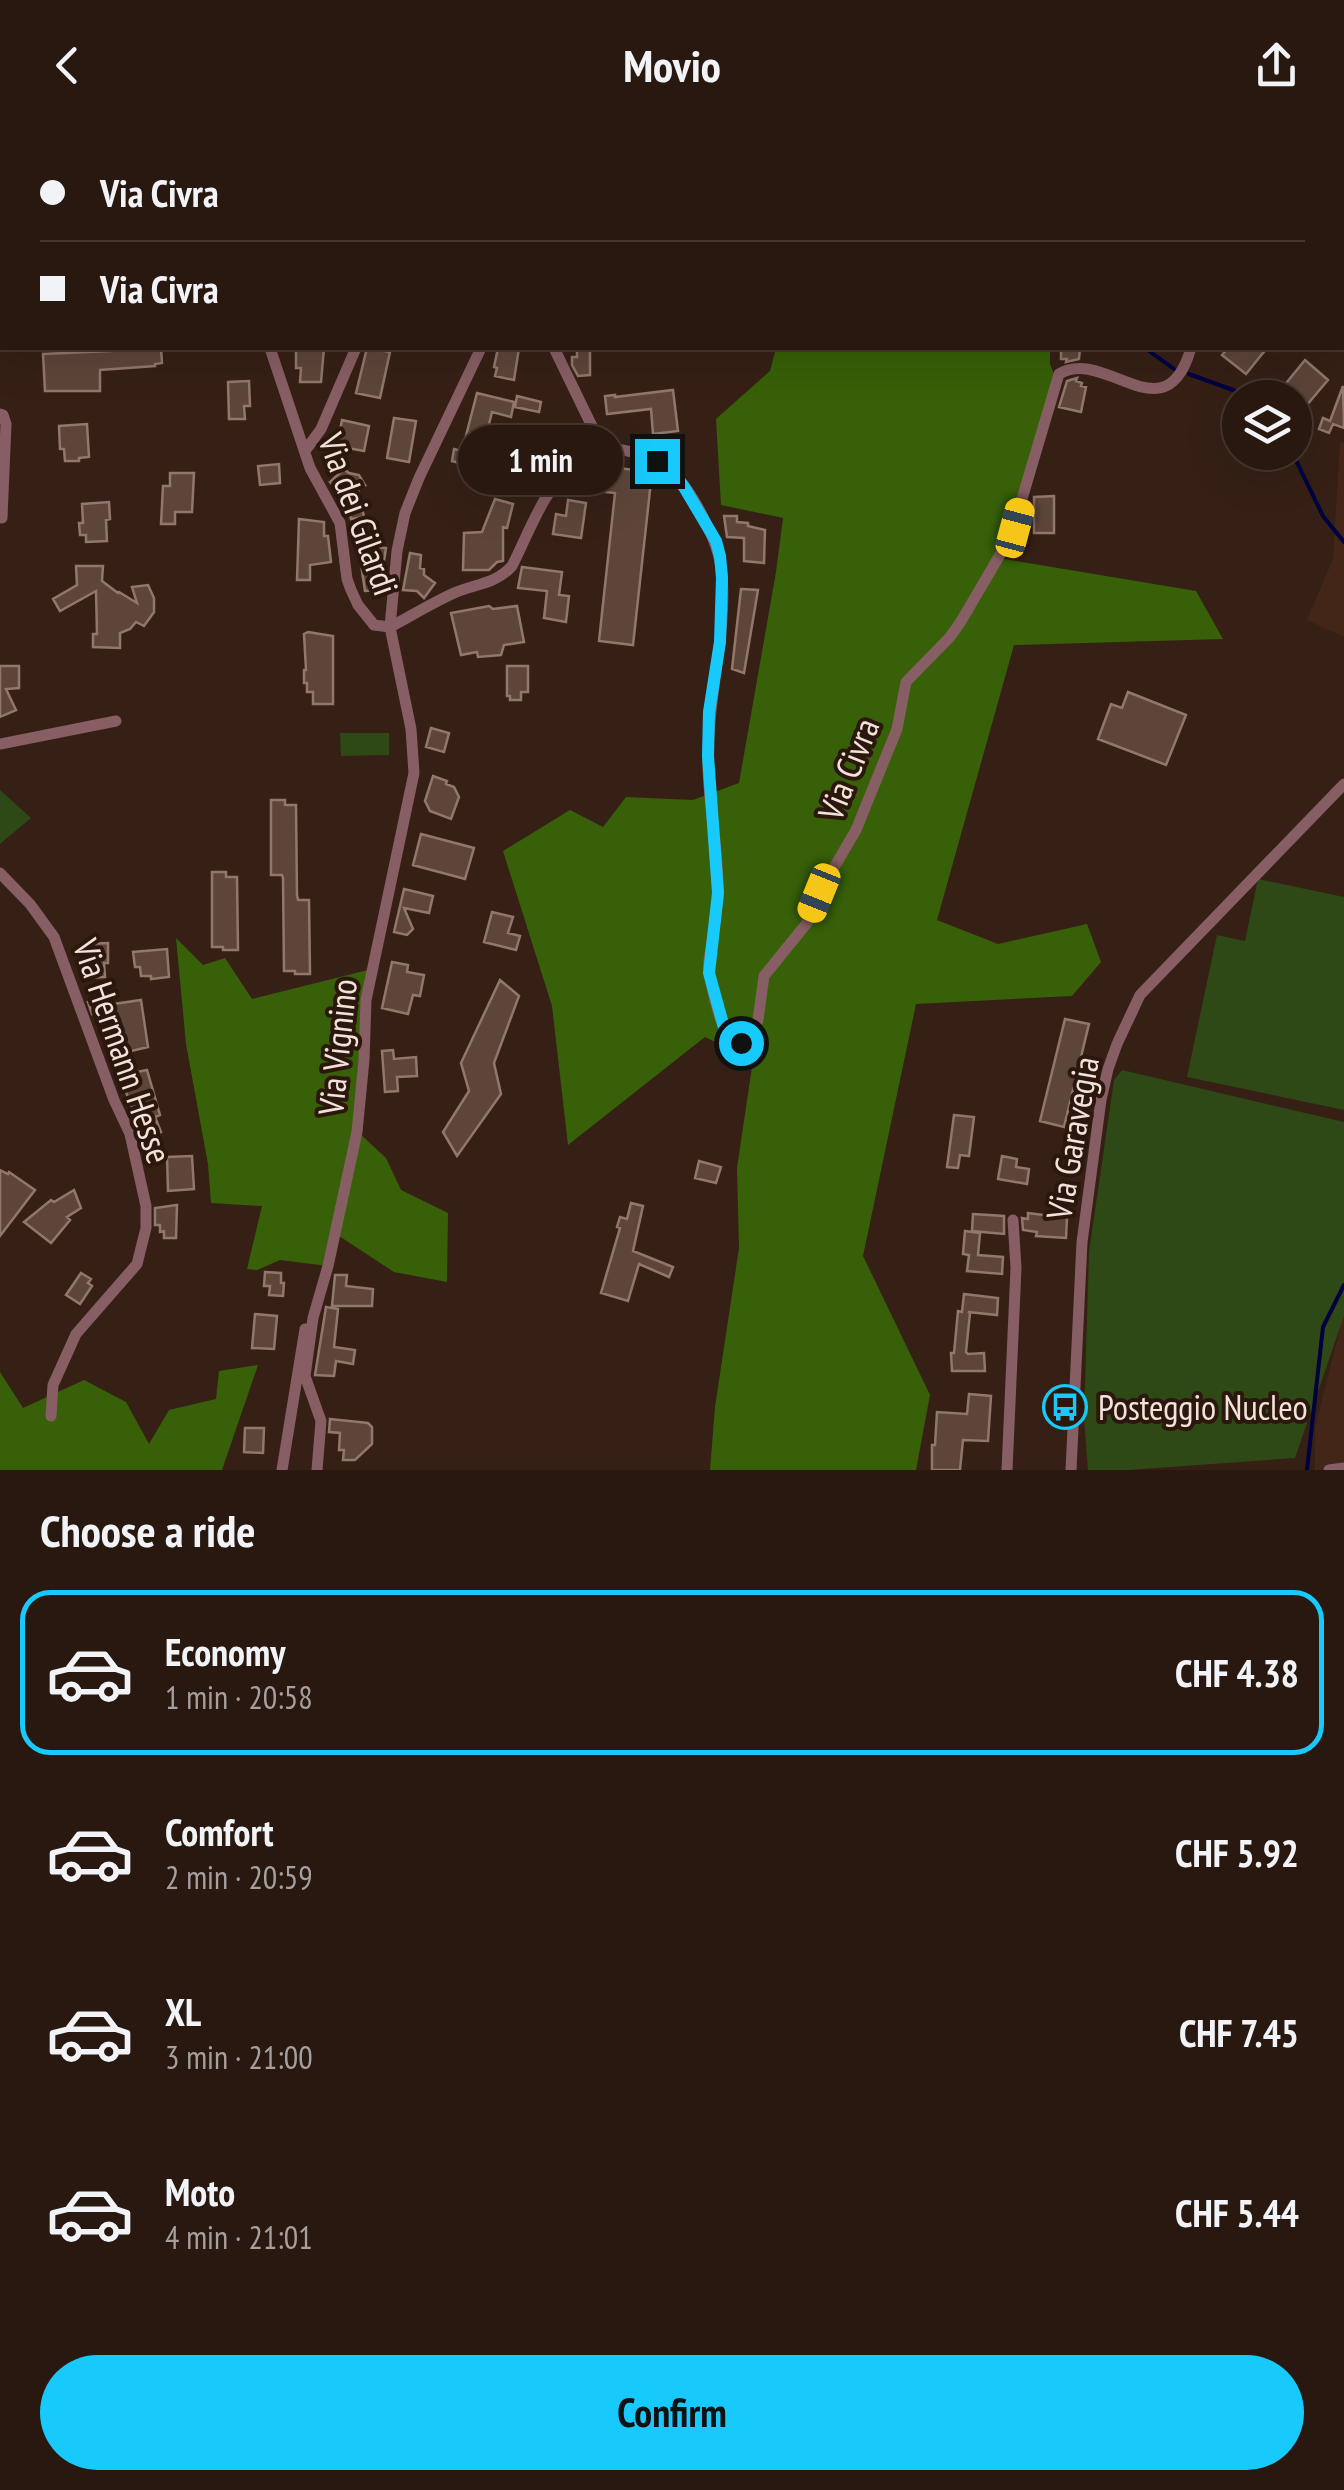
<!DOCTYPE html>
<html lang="en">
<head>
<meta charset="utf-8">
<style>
  :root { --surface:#281810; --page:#302119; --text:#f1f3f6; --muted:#a5a09f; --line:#443730; --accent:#18cafc }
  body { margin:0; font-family:"PT Sans Narrow",sans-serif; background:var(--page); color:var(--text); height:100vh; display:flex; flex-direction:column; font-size:38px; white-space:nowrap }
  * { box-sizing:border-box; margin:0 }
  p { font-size:32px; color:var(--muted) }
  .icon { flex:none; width:55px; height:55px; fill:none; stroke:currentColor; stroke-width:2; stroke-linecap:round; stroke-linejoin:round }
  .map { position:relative; height:1340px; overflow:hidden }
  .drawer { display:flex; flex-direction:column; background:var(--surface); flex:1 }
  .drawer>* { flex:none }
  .hud { position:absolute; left:0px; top:0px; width:1345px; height:220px; box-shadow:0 10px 40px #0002,0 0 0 2px var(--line); display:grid; align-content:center; height:220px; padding:0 40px; background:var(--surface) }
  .buttons { position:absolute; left:1222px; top:250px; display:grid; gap:20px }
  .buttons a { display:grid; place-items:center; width:90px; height:90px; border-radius:50%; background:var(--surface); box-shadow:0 10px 40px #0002,0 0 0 2px var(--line); font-size:50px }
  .end { position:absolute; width:45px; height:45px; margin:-22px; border:12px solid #18cafc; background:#111; box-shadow:0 0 0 5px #111 }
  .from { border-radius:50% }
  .bubble { position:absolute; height:70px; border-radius:35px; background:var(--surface); box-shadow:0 10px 40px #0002,0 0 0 2px var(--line); font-size:32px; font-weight:700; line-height:70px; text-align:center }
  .car { position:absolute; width:30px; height:60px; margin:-30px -15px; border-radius:12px; box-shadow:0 0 8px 2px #0007; background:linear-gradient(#f5c518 24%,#345 0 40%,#f5c518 0 76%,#345 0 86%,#f5c518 0) }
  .hud b { display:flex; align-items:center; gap:35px; height:95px; font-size:38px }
  .hud b+b { border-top:2px solid var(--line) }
  .hud i { width:25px; height:25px; background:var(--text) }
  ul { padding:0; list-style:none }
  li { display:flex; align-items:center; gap:30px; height:165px; margin:0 20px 15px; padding:0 20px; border:5px solid transparent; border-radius:30px }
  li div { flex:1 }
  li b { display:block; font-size:38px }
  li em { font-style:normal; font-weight:700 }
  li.selected { border-color:var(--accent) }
  li>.icon { width:90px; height:90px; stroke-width:1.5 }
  h2 { padding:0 40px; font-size:45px; line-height:120px }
  .cta { display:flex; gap:20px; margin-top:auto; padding:20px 40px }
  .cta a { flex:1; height:115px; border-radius:60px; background:var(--accent); color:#111; font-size:40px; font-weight:700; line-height:115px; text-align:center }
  header { display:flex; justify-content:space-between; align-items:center; height:130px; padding:0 40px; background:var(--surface); font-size:45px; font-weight:700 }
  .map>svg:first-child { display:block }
  .built { fill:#432618 }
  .green { fill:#2e4816 }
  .forest { fill:#376008 }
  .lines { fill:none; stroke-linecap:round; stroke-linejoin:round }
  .stream { stroke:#000040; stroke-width:4 }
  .building { fill:#5d4539; stroke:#92776b; stroke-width:2.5 }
  .minor { stroke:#875e64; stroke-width:11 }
  .route { stroke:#18cafc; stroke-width:12 }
  .labels { text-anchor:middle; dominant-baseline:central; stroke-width:8; stroke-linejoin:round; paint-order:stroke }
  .street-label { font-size:35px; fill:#f1e2db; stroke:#2c170c }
  .poi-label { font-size:35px; fill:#f1e2db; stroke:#2c170c; text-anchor:start }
</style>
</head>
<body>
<header><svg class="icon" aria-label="back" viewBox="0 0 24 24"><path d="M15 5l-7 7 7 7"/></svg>Movio<svg class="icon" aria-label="share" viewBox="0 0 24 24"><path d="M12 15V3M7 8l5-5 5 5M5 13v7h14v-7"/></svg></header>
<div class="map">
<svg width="1344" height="1340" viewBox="0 0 1344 1340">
  <rect width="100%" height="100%" fill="#362016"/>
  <path class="built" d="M1340,312L1344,313V507L1307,490L1333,429Z
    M1344,1183V1340H1315V1298Z"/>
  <path class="green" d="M340,603H389V625L341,626Z
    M0,660L31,688L0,714Z
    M1258,749L1344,767V980L1187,947L1217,805L1245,811Z
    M1122,940L1344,992V1186L1295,1328L1128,1340H1088L1084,1288L1089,1122L1114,950Z"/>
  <path class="forest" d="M555,0H1161L1168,2H550Z
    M776,218H1050V234L1056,249L1015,398L998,428L1196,461L1223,509L1014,515L937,790L998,814L1087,794L1101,832L1072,866L916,874L863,1126L930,1265L916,1340H710L715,1277L739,1118L737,1038L753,930L705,907L568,1015L552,876L503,721L570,680L603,697L626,667L693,670L739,653L776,442L783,388L721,375L716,289L770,241Z
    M176,808L203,835L225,828L252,869L372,839L357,1001L386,1028L401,1060L448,1083L447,1152L394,1142L336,1104L328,1136L280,1130L257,1140L247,1139L262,1076L211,1073L208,1034L186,914Z
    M258,1235L222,1340H0V1242L23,1278L84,1250L126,1272L149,1314L169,1280L216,1269L219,1241Z"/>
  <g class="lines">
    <path class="stream" d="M811,0L812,2
      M1145,218L1174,239
      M1189,244L1255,268
      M1292,322L1323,386L1344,412
      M1307,1340L1323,1197L1344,1155"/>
  </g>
  <path class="building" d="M109,218H161L162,233L155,234V236L100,240V261H45L43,224L110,221Z
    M296,218H324L321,252H300L301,238H296Z
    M367,218L390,222L380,268L356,263Z
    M498,218H519L514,250L495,246L497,238L494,237Z
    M577,218H590V245L578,246L572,235V227H577Z
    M1061,218H1080L1079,229L1066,232L1067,229H1061Z
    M1228,218H1267L1246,244L1222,225Z
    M1305,230L1328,250L1295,289V268H1274Z
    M1077,248L1076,251L1082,253L1081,256L1086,257L1081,282L1059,277L1067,251Z
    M249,251L250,276H244L245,289H229L228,252Z
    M1343,256L1344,298L1333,294L1329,303L1319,299L1323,288L1330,291Z
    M673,260L678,301L653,304L651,279L607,284L605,266L615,265V267Z
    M477,263L514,272L511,287L492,282L484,315L502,319L498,339L487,336L486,340L452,331L454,319L462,321Z
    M517,266L541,272L539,282L515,277Z
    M394,288L416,291L409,332L387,328Z
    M342,290L369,296L364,321L337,316Z
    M87,294L89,327L79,328V331H65L64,319H60L59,296Z
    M279,334L280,353L260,355L258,336Z
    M618,338L652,342L633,515L599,511L615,363L586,360L587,342L617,349Z
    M344,339L349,343L359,345L365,355H357L364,387L351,389L348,372H344L343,365L330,352Z
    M170,343H194L192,382H175V394H161L163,356H170Z
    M1054,366V403H1034V367Z
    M495,369L513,374L507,398L503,397V431L497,432L489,440H463L464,403L482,402Z
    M568,370L586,373L581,408L553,404L556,384L566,386Z
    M109,372L110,389L106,390L107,411L86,412V405H80L79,393H83L82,374Z
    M724,386H737V392L748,393V396L765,400L764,433L744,431V408L727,407Z
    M299,389L324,392V406H328L331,432L310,435V450H297Z
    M362,415L386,418L384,431L380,434L382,460L365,461L360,428Z
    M410,423L421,425L420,438L424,439V445L435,453L424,468L417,461L403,460Z
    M76,436H103L102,451L118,463L119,462L137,473L132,457L148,455L154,468V482L144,496L136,492L130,499L120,503V518L93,517V504H97L96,461L60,481L53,469L77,455Z
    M522,437L562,442L559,465L569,466L566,492L544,488L547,461L518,458Z
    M741,459L758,460L744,543L732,539Z
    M489,476L493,479L517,476L524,512L504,515L501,525L478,527L477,522L461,525L451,483Z
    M308,502L333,506V574H313V562H307V553H304V540H306L304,504Z
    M0,536H19V558L6,559L16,580L0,587Z
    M507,536H528V562H521V570H510V566H507Z
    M1128,562L1186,585L1166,635L1098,609L1111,574L1122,578Z
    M431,598L449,603L444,622L426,617Z
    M433,646L447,651L446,654L454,657L459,667L451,689L430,681L425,671Z
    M271,670H285V675H296L297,765L298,770H309L310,844H295V841H284L283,748L282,745H271Z
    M421,704L474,718L465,749L413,735Z
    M212,742H226V747H237L238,820H223V817H212Z
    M404,759L433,766L429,783L404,778L413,799L407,805L394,802Z
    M492,782L513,787L508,803L520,806L516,820L484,812Z
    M108,813V833H104L105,847L87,848L86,814Z
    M167,819L169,847L151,849V846H141L140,837H135L133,822Z
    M392,832L408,835L407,842L424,845L420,866L413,865L408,884L382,878Z
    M500,850L519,866L494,933L501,964L457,1026L443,1002L469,961L461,933Z
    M141,870L148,917L127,922L122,897L104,901L100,882L92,884L88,872L99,871L100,876Z
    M1065,889L1089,894L1064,997L1040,991Z
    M393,920L394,929L416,927L417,946L397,947L398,961L385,962L382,921Z
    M135,937L137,942L147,940L160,985L155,987L161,1002L150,1006L144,991L138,994L123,954L120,955L117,941Z
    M954,985L974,987L969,1026L960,1025L958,1038L947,1037Z
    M192,1026L194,1059L168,1061L167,1027Z
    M1002,1026L1017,1029L1016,1037L1029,1039L1027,1054L998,1049Z
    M699,1031L721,1037L716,1053L695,1048Z
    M0,1040L8,1044L9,1042L35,1060L0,1106Z
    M74,1060L81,1078L67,1087L70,1090L51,1113L24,1092L51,1070L54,1072Z
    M631,1073L643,1076L633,1121L673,1137L669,1147L639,1134L628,1171L601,1163L620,1098L617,1097L620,1087L627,1089Z
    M177,1075L176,1108H164V1101L160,1102V1095H155V1078Z
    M1028,1083L1067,1088L1066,1108L1036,1106L1037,1102L1023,1100L1022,1088L1028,1089Z
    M973,1084L1004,1086V1104L972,1101Z
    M965,1101L980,1103L978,1125L1003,1127L1002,1144L967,1141L969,1125L963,1124Z
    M265,1142L281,1143V1153H284L283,1166L269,1165L270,1156H264Z
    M81,1143L91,1149L88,1153L92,1156L80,1174L66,1165Z
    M335,1145H347L346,1156L373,1159L372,1176H332Z
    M964,1164L998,1168L997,1185L968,1182L970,1183L966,1222L968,1224L984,1223L985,1241H952L951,1223H954L958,1181L962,1182Z
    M326,1177L338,1179L334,1217L355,1220L353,1234L336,1231L334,1246L315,1245Z
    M255,1184L277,1186L274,1219L252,1218Z
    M969,1264L991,1266L988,1311L963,1310L960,1340H932V1315H935L937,1282L967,1284Z
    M330,1289L368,1293L372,1297V1314L355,1330H343L344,1320H339L340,1303L329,1302Z
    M245,1298H264L263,1323L244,1322Z"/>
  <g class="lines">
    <path class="minor" d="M550,2L555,0
      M1187,2V0
      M0,34L2,35
      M1342,95L1344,93
      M0,213H2
      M270,218L310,338L340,393L347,449L351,460L358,475L374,495L390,497
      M554,218L603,319
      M0,284L3,285L6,294L2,388
      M305,321L321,299L356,218
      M390,497C411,486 432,473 454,463C475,454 496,454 512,436C529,403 544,357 575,334C583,328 593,321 602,319C618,316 655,327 667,337C692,358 719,412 722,444C727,505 708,565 708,626C707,672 719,717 718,763C717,786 712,808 709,831C708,845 720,901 732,910C737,914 740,912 746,912L754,903L758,890L764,846L807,793L819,763L856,700L897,599L906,552L950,507L960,493L1011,406L1059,244C1105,216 1165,308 1191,218
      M0,614L116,591
      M0,743L30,774L54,807L114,970L130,1004L146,1076V1098L137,1134L76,1204L53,1255L51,1286
      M282,1340L305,1199
      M317,1340L321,1291L305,1246L313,1188L328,1136L357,1002L364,930L366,870L414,643L411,599L390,497L397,421L405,383L419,348L481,218
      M1007,1340L1016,1138L1013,1090
      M1071,1340L1082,1112L1101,970L1108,939L1117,914L1140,865L1344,654
      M1329,1340L1344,1338"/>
  </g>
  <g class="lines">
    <path class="route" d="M657,331L674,344L684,357L716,411L720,426L722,448L720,512L709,582L708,626L718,763L709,843L725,901C729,908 732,912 741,913"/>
  </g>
  <defs>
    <g id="bus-ring" transform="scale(2.25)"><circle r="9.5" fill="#2c170c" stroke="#18cafc" stroke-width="1.5"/><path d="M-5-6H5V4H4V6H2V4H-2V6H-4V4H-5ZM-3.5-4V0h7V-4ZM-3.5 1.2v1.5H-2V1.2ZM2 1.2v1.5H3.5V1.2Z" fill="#18cafc"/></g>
  </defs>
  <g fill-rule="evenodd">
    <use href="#bus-ring" x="1065" y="1277"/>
  </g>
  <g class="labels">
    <g class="street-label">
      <text transform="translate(359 384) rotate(70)">Via dei Gilardi</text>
      <text transform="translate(848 639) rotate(-68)">Via Civra</text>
      <text transform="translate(337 917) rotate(-84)">Via Vignino</text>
      <text transform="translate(123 921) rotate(71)">Via Hermann Hesse</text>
      <text transform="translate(1072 1008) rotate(-80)">Via Garavegia</text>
    </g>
    <g class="poi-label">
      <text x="1098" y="1277">Posteggio Nucleo</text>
    </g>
  </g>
</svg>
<div class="buttons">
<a><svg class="icon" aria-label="layers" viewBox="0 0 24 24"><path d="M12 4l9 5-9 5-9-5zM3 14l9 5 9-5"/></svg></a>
</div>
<i class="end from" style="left:741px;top:913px"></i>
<i class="end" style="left:657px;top:331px"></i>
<div class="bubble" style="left:458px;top:295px;width:165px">1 min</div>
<i class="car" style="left:1015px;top:398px;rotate:15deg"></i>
<i class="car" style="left:819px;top:763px;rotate:202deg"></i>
<div class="hud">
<b><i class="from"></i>Via Civra</b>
<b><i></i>Via Civra</b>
</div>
</div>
<section class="drawer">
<h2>Choose a ride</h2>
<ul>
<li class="selected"><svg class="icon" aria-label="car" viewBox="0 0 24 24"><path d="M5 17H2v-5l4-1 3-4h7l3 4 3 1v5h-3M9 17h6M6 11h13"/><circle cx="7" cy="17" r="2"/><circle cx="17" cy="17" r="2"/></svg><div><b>Economy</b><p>1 min · 20:58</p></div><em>CHF 4.38</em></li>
<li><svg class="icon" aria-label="car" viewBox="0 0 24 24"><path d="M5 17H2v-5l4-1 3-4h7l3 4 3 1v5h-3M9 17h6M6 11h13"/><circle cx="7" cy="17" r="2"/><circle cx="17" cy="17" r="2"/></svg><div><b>Comfort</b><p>2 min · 20:59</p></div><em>CHF 5.92</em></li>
<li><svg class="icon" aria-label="car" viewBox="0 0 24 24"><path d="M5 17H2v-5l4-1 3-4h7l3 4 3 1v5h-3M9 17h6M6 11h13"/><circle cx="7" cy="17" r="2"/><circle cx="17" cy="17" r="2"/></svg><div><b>XL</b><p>3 min · 21:00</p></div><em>CHF 7.45</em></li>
<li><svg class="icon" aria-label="car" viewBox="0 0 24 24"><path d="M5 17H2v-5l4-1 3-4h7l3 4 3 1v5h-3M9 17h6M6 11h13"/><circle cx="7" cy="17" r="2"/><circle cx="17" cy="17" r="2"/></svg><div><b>Moto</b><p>4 min · 21:01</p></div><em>CHF 5.44</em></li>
</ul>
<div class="cta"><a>Confirm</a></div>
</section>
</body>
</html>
